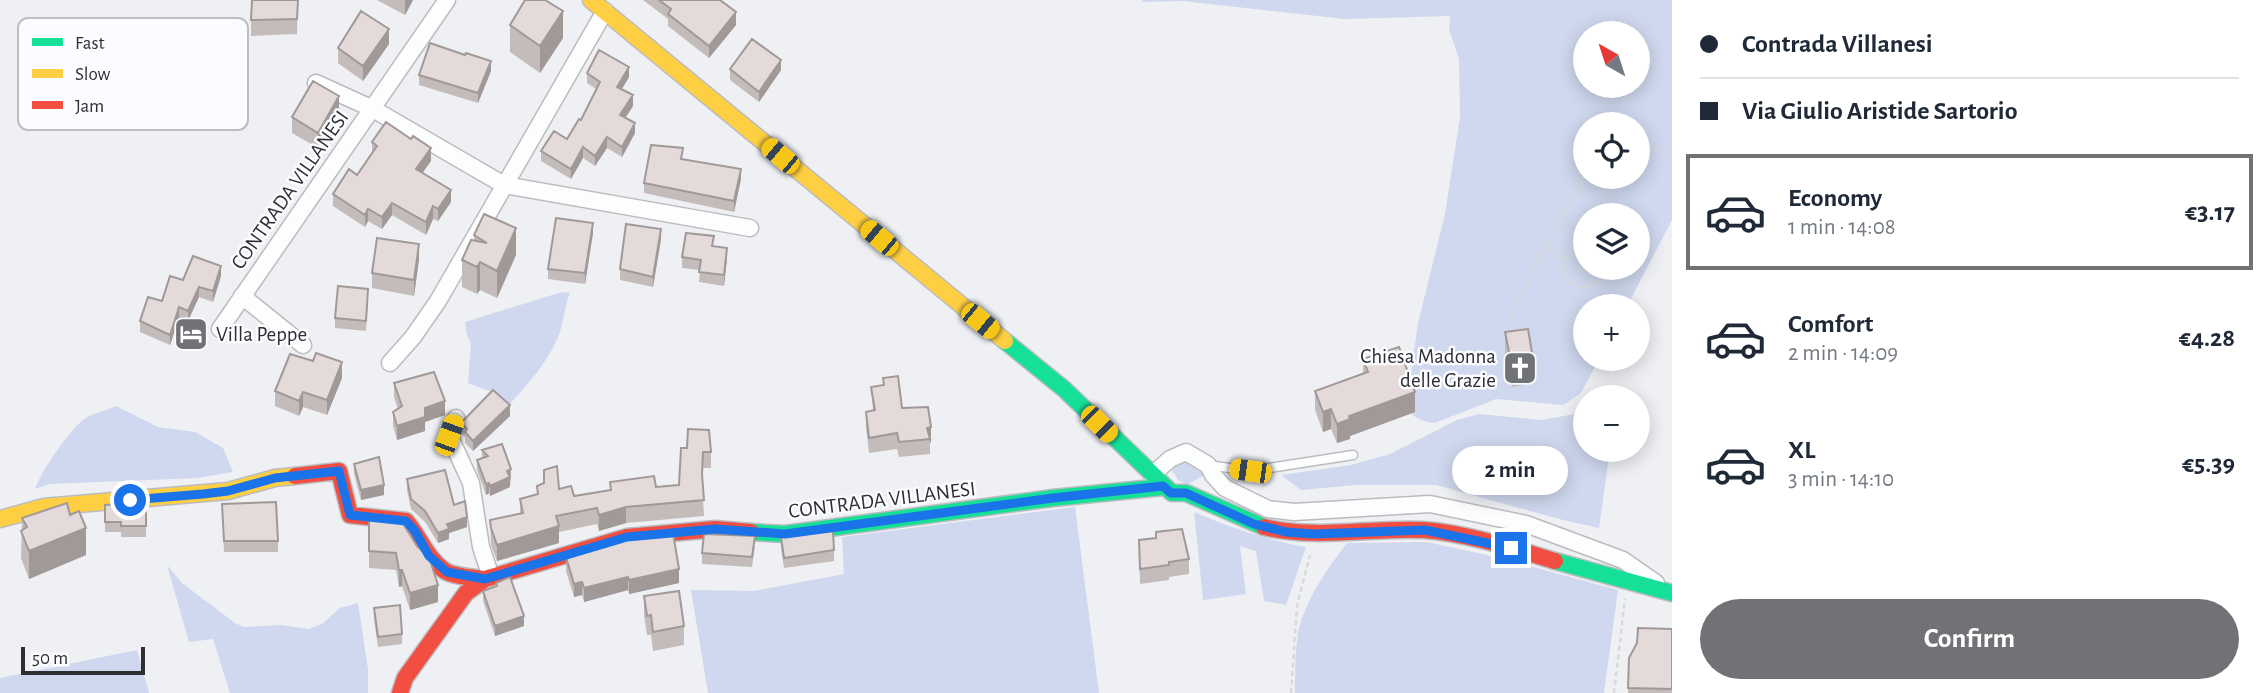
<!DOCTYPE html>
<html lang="en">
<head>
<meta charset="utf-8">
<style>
  :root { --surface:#fff; --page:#f6f6f7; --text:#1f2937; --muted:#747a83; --line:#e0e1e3; --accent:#717275 }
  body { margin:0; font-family:"Alegreya Sans",sans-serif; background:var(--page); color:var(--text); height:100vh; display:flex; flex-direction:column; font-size:26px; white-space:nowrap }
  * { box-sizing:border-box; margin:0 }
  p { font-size:23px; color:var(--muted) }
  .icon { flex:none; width:38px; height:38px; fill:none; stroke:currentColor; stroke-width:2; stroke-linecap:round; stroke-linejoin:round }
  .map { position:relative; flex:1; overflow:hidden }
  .side { display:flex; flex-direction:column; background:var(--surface); width:595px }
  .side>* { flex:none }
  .guide { display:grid; align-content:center; height:154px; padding:0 28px; background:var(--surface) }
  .needle { width:46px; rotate:321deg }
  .tools { position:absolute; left:1573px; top:21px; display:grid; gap:14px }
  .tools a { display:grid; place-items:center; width:77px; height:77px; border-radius:50%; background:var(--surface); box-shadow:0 4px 18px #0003; font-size:35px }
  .scale { position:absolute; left:21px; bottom:18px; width:124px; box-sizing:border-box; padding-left:7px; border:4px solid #2d2e31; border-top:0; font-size:19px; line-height:24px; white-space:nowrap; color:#2d2e31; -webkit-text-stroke:5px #fbfcff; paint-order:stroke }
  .end { position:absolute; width:32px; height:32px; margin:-16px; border:9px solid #1a73e8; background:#fff; box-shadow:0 0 0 4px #fff }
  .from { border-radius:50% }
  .bubble { position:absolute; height:49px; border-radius:24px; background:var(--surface); box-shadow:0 4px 18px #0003; font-size:23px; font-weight:700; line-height:49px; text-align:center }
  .car { position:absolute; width:21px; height:42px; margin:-21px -10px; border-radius:9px; box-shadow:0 0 5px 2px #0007; background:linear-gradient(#f5c518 24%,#345 0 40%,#f5c518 0 76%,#345 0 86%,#f5c518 0) }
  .guide b { display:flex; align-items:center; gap:24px; height:66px; font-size:26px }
  .guide b+b { border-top:2px solid var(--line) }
  .guide i { width:18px; height:18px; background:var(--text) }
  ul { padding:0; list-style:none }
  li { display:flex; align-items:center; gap:21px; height:116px; margin:0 14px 10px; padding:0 14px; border:4px solid transparent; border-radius:0px }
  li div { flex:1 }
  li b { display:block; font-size:26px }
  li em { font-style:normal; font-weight:700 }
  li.current { border-color:var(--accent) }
  li>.icon { width:63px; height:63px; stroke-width:1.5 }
  .primary-button { display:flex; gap:14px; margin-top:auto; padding:14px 28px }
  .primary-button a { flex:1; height:80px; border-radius:42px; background:var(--accent); color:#fff; font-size:28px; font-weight:700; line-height:80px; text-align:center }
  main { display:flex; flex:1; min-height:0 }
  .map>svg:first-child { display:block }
  .green { fill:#cfd8ee; fill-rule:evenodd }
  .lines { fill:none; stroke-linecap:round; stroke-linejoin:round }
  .lane-casing { stroke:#bbbcbf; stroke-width:11 }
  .street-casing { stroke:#bbbcbf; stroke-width:19 }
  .fast-casing { stroke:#bbbcbf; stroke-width:19 }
  .slow-casing { stroke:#bbbcbf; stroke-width:19 }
  .jam-casing { stroke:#bbbcbf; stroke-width:19 }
  .path { stroke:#d9d9da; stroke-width:2.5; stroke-dasharray:5 3.5; stroke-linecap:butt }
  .lane { stroke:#fcfdfd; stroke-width:8 }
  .street { stroke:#fcfdfd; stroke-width:16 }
  .fast { stroke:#16e098; stroke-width:16 }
  .slow { stroke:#ffcf43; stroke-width:16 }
  .jam { stroke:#f24e42; stroke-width:16 }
  .wall { fill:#c4bbbb }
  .shaded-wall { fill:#a09998 }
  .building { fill:#e4dad9; stroke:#a09998; stroke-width:2 }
  .route { stroke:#1a73e8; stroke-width:9 }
  .labels { text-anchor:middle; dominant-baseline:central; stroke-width:5; stroke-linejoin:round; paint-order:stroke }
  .street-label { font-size:21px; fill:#2d2e31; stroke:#fbfcff }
  .poi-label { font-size:21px; fill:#2d2e31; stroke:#fbfcff; text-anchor:start }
  .key { fill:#fbfcff; stroke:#bdbec1; stroke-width:2 }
  .key-label { font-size:19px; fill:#2d2e31 }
</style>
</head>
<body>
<main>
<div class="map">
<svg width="1672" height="693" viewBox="0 0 1672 693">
  <rect width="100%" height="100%" fill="#eef0f4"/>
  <path class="green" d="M1143,0H1672V220L1627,306H1586V359H1599L1581,393L1563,405L1496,399L1435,423C1425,422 1411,417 1406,408L1418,323L1445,214L1460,117L1459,59L1449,29L1450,16L1345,19L1183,1L1142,2ZM1586,33H1638V86H1586ZM1586,124H1638V177H1586ZM1586,215H1638V268H1586Z
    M562,292L570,293C564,307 564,323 558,337C548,362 527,385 509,405L492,392L468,383L471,343L467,336L465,322Z
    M116,406L158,427L195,432L223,448L233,472L198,478L49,484L35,489C40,473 71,427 86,418C94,413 107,410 116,406Z
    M1585,407L1586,450H1610L1599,528L1559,519L1436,485H1355L1301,490L1281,475L1351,465L1390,454L1457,420L1479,414L1541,420L1575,414Z
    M1184,458L1205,471L1204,475L1187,485L1178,480L1171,468Z
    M1075,507L1099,693H708L691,590L754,591L844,574L842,537Z
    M1194,512C1231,528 1267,540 1306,547L1286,605L1264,601L1256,551L1240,546L1246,594L1203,600Z
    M1427,542L1496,557L1618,590L1604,693H1295C1295,674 1295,652 1298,633C1305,600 1327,569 1347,543Z
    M167,565L182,583L235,623L244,627L281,625L309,629L322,624L340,608L358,603L368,669V693H230L213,639L189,642Z
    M137,650L149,693H0V678Z"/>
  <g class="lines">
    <g class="lane-casing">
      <path id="lane" d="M1208,465L1250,471L1353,455"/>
    </g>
    <g class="street-casing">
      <path id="street" d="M316,83L373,109L504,185L750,228
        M242,296L303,345
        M220,329L447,0
        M390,363L413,337L438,301L605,11
        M456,418L449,435L471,483L481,547L491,577
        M1152,475L1170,459L1186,452L1208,465L1213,475L1225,488L1268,509L1294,512L1430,504L1526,524L1623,560L1656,583"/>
    </g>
    <g class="fast-casing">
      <path id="fast" d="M1005,341L1064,389L1172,493H1186L1264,527
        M751,532L785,534L1053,498L1163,487
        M1555,561L1672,593"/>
    </g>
    <g class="slow-casing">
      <path id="slow" d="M591,0L1005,341
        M0,519L44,507L228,491L275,478L295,476"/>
    </g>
    <g class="jam-casing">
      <path id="jam" d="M295,476L339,471L350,515L406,521C420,537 427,559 445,571C455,577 473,577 485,579
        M1264,527C1318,540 1370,527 1424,530C1466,533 1515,549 1555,561
        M400,693L405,678L466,593L485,579L627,537L715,529L751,532"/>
    </g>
    <path class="path" d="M1638,145L1672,153
      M1546,248L1568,260
      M1586,253C1553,252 1564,296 1588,286C1597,283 1599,276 1600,268
      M1512,333L1508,320L1586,172
      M1291,693L1297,605L1310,555
      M1614,693L1625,599"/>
    <use href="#lane" class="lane"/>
    <use href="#street" class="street"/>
    <use href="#fast" class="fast"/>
    <use href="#slow" class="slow"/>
    <use href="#jam" class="jam"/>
  </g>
  <path class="wall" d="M298,0L297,34L251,36V20Z
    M377,0H413L405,15Z
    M643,0H720L736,25L709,58L668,26V19Z
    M510,25L563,38L540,73L510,52Z
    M389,44L363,81L338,63V48Z
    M730,69L781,70L759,102L730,80Z
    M491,71L478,103L419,85V75Z
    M587,73L629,77L622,89L633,106L625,118L635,133L622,157L607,148L595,166L583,158L571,179L541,161V151L567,139L581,120L596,89L587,83Z
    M339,111L318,148L292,133V117Z
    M372,142L431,161L422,173L451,202L438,221L433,219L426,235L392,215L382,229L368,221L365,227L333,206V194L357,175L372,154Z
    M683,159L741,179L734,212L644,193V183Z
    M593,233L585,284L548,279V269Z
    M474,235L516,255L497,298L480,290L477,294L462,287V260L474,240Z
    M661,239L653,287L620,280V269Z
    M714,246L727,258L724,286L699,282L700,270L682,268V257Z
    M419,259L414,296L372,288V273Z
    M221,276L213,302L199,297L188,321L179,318L170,345L140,332V321L183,280Z
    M368,299L366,331L335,328V318Z
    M1586,320V338L1580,335V329Z
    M1505,332L1534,364V383L1512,387L1505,352Z
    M1363,359L1415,412L1350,436V439L1337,443L1331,429L1323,432L1315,410V391L1363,373Z
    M342,378L327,415L303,407L299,416L275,406V391Z
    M883,378L902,408L928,407L931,442L930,443V454L899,457L897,449L869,453L866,427V412L873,411L871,387L883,386Z
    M394,383L445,415L425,422V431L397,440L393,426V412L398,409L394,397Z
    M510,416L473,451L465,443V437L461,433V423Z
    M681,448L711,452V468H703L702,481L704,516L626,523L599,531L597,524L559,532V543L497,561L491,545L490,520L520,513V499L537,495V486L544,484V470L559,489L574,496L610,490V482L656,487L679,485Z
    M482,450L511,480H510V487L490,496L489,493L486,495L477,470V460L482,458Z
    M354,464L384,495L361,500L354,474Z
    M407,479L454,505L467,527L449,533V539L438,543L425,522L411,509L407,490Z
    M146,502V537H121V532H105V505Z
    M222,504L278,541V552H224Z
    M369,514L438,602L410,610L402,586L399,587L396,570L369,568Z
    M70,515L86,555L29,579L21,558L22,518Z
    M1156,532L1189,559V574L1169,577V580L1140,584L1139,540L1156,538Z
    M781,537L834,550V561L784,568L781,548Z
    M755,546L752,567L702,564V553Z
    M566,557L679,583L629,594L628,590L584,602L582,595L574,597L566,571Z
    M496,583L524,626L495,636L483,601V591L496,586Z
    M644,596L684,626V645L653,651L651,635H647L644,615Z
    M374,608L402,634V644L378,647L374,619Z
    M1672,629V693H1628L1629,658Z"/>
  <path class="shaded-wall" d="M405,0H413L405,15Z
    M563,11V38L540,73V46Z
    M736,12V25L709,58V46Z
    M389,29V44L363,81V66Z
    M781,60V70L759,102V92Z
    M491,61V71L478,103V93Z
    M629,67V77L617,97V87Z
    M633,95V106L620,126V115Z
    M339,96V111L318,148V133Z
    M635,123V133L622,157V147Z
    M607,137V148L595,166V156Z
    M583,147V158L571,179V169Z
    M431,148V161L416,182V169Z
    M741,169V179L734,212V201Z
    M451,190V202L438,221V209Z
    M392,203V215L382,229V217Z
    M433,206V219L426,235V222Z
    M368,209V221L365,227V215Z
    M593,223V233L585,284V273Z
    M516,228V255L497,298V271Z
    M661,229V239L653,287V277Z
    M419,244V259L414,296V280Z
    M727,248V258L724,286V275Z
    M480,262V290L477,294V267Z
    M221,266V276L213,302V291Z
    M199,287V297L188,321V311Z
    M179,307V318L170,345V335Z
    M342,362V378L327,415V400Z
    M303,392V407L299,416V401Z
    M1415,392V412L1350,436V439L1337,443V424L1349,416Z
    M445,401V415L425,422V431L397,440V426L425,408Z
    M510,405V416L473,451V441Z
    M1331,409V429L1323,432V412Z
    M931,427V442L930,443L927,428Z
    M511,469L510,487L490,496V486L507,471Z
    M489,483V493L486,495V484Z
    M384,485V495L361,500V490Z
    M626,507V523L599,531V515Z
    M467,517V527L449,533V539L438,543V533L447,524Z
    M559,526V543L497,561V545Z
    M86,528V555L29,579V551Z
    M679,569V583L629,594V580Z
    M399,570H402V586L399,587Z
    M628,577V590L584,602V588Z
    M582,582V595L574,597V584Z
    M438,585V602L410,610V593Z
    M524,616V626L495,636V626Z"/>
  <path class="building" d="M252,0H298L297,19L251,20Z
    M525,0H545L563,11L540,46L510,25Z
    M659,0H720L736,12L709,46L668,14L671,9Z
    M361,11L389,29L363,66L338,48Z
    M752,39L781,60L759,92L730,69Z
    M430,43L465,55L466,53L491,61L478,93L419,75Z
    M599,50L629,67L617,87L633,95L620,115L635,123L622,147L607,137L595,156L583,147L571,169L541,151L554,131L567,139L579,119L581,120L600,82L587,73Z
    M313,81L339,96L318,133L292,117Z
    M386,122L411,139L413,136L431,148L416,169L451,190L438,209L433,206L426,222L392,203L382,217L368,209L365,215L333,194L349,169L357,175L377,146L372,142Z
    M651,145L683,148L681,159L741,169L734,201L644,183Z
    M484,214L516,228L497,271L480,262L477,267L462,260L471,240L487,243L474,235Z
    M556,218L593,223L585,273L548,269Z
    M626,224L661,229L653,277L620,269Z
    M686,233L714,236L712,246L727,248L724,275L699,272L701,260L682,257Z
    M377,238L419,244L414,280L372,273Z
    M193,256L221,266L213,291L199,287L188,311L179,307L170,335L140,321L148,297L162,301L170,276L183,280Z
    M338,286L368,289L366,321L335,318Z
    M1586,320V333L1580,329Z
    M1528,329L1534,364L1512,367L1505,332Z
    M1399,347L1415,392L1349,416L1350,419L1337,424L1331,409L1323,412L1315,391L1368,372L1363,359Z
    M316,353L342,362L327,400L303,392L299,401L275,391L290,354L313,361Z
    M434,372L445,401L425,408V417L397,426L393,412L402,406L394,383Z
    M898,376L902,408L928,407L931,427L927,428L930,439L899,442L897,433L869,438L866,412L875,410L871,387L884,385L883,378Z
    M493,390L510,405L473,441L465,432L467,429L461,423Z
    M688,429L709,430L711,452H703L702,474L704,500L626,507L599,515L597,508L556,516L559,526L497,545L491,528L490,520L523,513L520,499L538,494L537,486L544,483V470L557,466L559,489L571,486L574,496L611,490L610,482L654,476L656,487L679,485L681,448H687Z
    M502,444L511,469L507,471L510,477L490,486L489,483L486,484L477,460L488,456L482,450Z
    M379,457L384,485L361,490L354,464Z
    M445,470L454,505L465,501L467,517L447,524L449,529L438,533L425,511L411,499L407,479Z
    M146,502V526H121V522H105V505Z
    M276,502L278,541H224L222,504Z
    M67,503L70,515L79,511L86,528L29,551L21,531L27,527L22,518Z
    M369,514L399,517L417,546L429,557L438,585L410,593L402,570H399L396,553L369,551Z
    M1182,529L1189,559L1169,562V565L1140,569L1139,540L1156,538V532Z
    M833,531L834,550L784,558L781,537Z
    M673,533L679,569L629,580L628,577L584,588L582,582L574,584L566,557L630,537Z
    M704,534L755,536L752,557L702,553Z
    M510,577L524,616L495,626L483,591L497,586L496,583Z
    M679,591L684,626L653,632L651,615L647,616L644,596Z
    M400,605L402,634L378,637L374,608Z
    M1638,628L1672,629V689L1628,688L1629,658L1637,643Z"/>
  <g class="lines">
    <path class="route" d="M130,500L203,494L228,491L275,478L339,471L350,515L406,521L415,531L429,556L447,572L485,579L627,537L715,529L785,534L1053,498L1163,486L1171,493H1186L1254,524L1286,532L1314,534L1425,530L1511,548"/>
  </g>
  <defs>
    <g id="hotel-square" transform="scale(1.75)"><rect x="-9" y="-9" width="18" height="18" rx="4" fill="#717275" stroke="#fbfcff"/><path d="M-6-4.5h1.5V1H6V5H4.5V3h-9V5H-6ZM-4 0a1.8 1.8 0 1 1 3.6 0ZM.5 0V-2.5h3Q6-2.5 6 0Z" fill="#fff"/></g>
    <g id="church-square" transform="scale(1.75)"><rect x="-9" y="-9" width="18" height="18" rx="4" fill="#717275" stroke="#fbfcff"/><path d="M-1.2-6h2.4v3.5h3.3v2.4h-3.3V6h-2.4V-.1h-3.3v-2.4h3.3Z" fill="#fff"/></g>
  </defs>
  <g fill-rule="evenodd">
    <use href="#hotel-square" x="191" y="334"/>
    <use href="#church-square" x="1520" y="368"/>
  </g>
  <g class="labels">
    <g class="street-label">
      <text transform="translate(290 190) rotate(-55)">CONTRADA VILLANESI</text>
      <text transform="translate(882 500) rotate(-7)">CONTRADA VILLANESI</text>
    </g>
    <g class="poi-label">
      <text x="216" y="334">Villa Peppe</text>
      <text x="1496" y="356" text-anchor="end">Chiesa Madonna<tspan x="1496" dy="24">delle Grazie</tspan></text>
    </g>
  </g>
  <rect x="18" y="18" width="230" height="112" rx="10" class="key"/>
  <rect x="32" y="38" width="31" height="8" fill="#16e098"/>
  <rect x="32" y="69" width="31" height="9" fill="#ffcf43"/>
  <rect x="32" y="101" width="31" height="8" fill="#f24e42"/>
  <g class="key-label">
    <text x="75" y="49">Fast</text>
    <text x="75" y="80">Slow</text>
    <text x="75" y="112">Jam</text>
  </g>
</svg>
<div class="tools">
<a><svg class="needle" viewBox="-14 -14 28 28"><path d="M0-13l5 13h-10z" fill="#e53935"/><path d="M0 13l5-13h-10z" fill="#747a83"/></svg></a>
<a><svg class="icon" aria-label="locate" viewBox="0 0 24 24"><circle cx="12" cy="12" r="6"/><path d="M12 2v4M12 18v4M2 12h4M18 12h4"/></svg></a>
<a><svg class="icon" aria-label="layers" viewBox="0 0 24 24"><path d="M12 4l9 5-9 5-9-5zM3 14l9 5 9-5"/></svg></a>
<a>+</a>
<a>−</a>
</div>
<div class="scale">50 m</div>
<i class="end from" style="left:130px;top:500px"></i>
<i class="end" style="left:1511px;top:548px"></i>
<div class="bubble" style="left:1452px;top:446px;width:116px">2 min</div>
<i class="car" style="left:780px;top:156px;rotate:310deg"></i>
<i class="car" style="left:879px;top:238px;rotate:310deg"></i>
<i class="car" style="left:980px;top:321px;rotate:129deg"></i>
<i class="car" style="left:1099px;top:424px;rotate:135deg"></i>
<i class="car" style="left:449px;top:435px;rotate:20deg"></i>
<i class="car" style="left:1250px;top:471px;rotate:278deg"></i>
</div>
<section class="side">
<div class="guide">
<b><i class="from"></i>Contrada Villanesi</b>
<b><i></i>Via Giulio Aristide Sartorio</b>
</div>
<ul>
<li class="current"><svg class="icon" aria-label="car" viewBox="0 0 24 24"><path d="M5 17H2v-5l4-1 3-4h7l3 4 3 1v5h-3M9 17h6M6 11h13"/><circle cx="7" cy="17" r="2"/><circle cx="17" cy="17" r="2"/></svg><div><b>Economy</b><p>1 min · 14:08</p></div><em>€3.17</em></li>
<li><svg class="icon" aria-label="car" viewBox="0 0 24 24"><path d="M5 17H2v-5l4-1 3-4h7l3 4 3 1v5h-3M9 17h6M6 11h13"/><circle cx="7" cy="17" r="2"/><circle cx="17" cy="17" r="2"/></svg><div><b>Comfort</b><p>2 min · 14:09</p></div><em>€4.28</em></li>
<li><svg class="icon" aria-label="car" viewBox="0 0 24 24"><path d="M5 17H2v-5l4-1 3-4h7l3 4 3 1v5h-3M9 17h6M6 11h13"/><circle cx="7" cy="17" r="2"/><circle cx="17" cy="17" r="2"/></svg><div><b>XL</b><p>3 min · 14:10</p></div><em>€5.39</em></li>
</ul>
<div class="primary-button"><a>Confirm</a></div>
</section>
</main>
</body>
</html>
